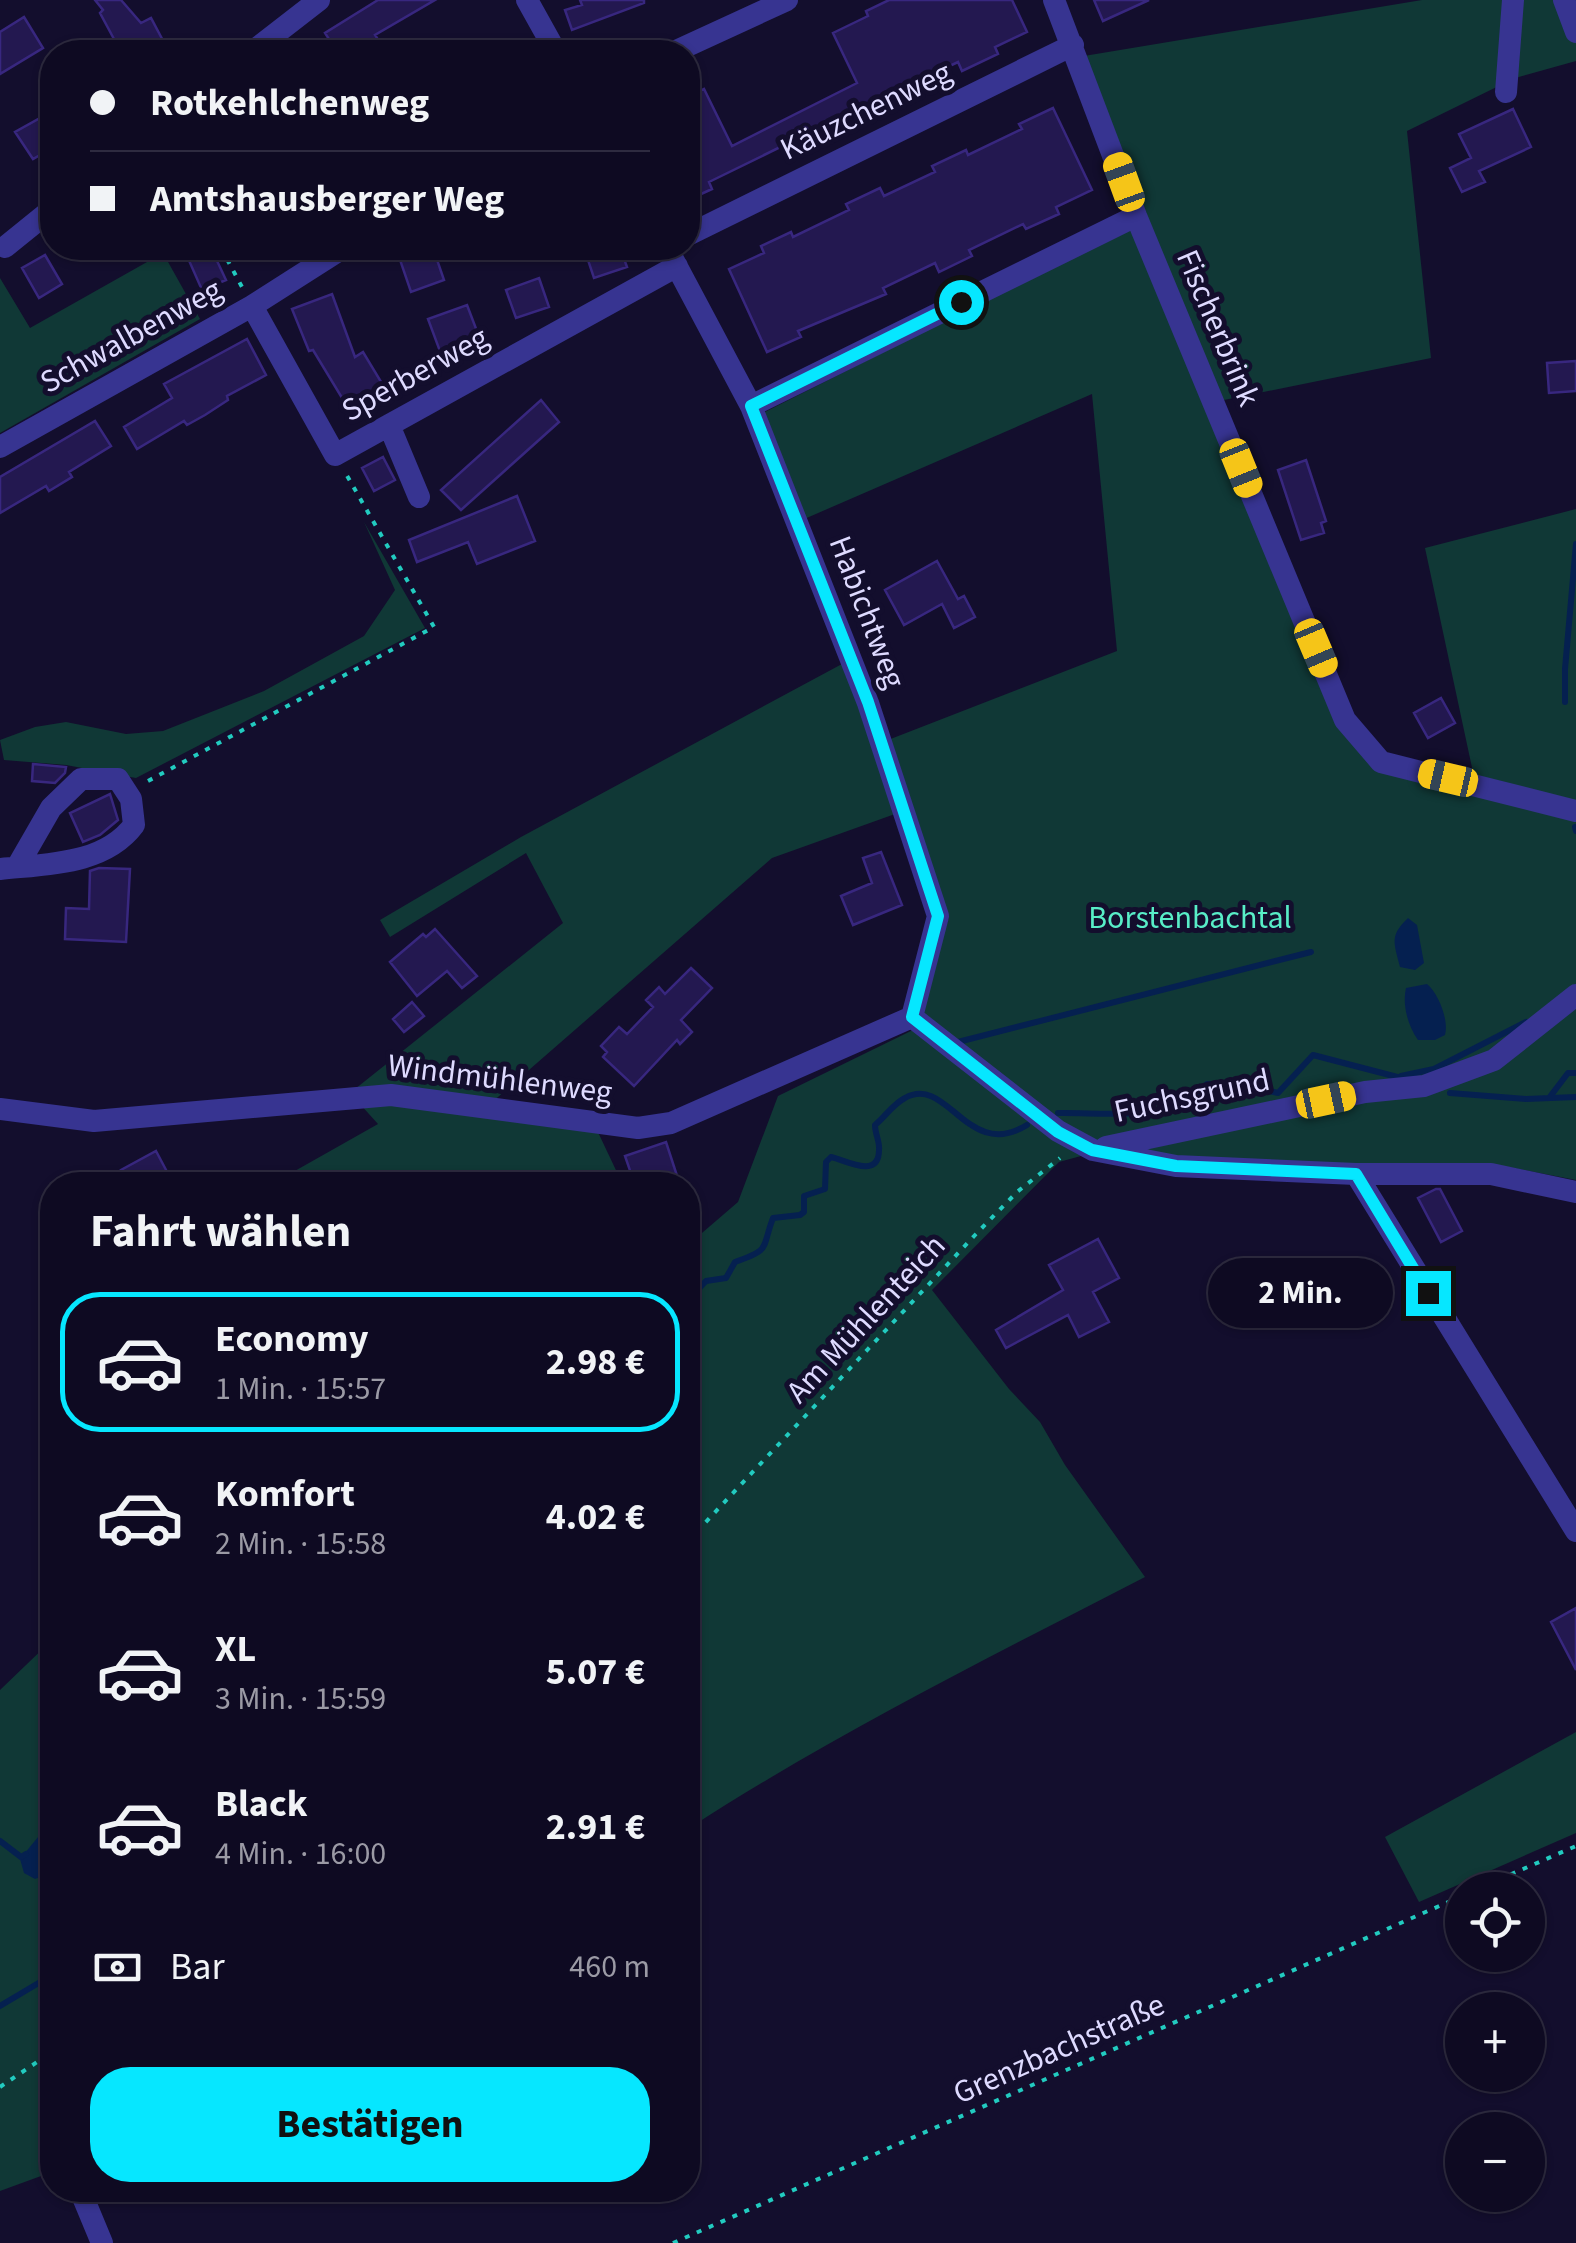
<!DOCTYPE html>
<html lang="de">
<head>
<meta charset="utf-8">
<style>
  :root { --surface:#0e0a22; --page:#1c182f; --text:#f1f3f6; --muted:#9b9aa5; --line:#2e2b40; --accent:#06e7ff }
  body { margin:0; font-family:"Source Sans 3",sans-serif; background:var(--page); color:var(--text); height:100vh; display:flex; flex-direction:column; font-size:38px; white-space:nowrap }
  * { box-sizing:border-box; margin:0 }
  p { font-size:32px; color:var(--muted) }
  .icon { flex:none; width:55px; height:55px; fill:none; stroke:currentColor; stroke-width:2; stroke-linecap:round; stroke-linejoin:round }
  .map { position:relative; flex:1; overflow:hidden }
  .side { position:absolute; left:40px; top:1172px; width:660px; height:1030px; display:flex; flex-direction:column; background:var(--surface); border-radius:40px; box-shadow:0 2px 8px #0004,0 0 0 2px var(--line) }
  .side>* { flex:none }
  .top-card { position:absolute; left:40px; top:40px; width:660px; height:220px; border-radius:40px; box-shadow:0 2px 8px #0004,0 0 0 2px var(--line); display:grid; align-content:center; height:220px; padding:0 50px; background:var(--surface) }
  .controls { position:absolute; left:1445px; top:1872px; display:grid; gap:20px }
  .controls a { display:grid; place-items:center; width:100px; height:100px; border-radius:50%; background:var(--surface); box-shadow:0 2px 8px #0004,0 0 0 2px var(--line); font-size:50px }
  .end { position:absolute; width:45px; height:45px; margin:-22px; border:12px solid #06e7ff; background:#111; box-shadow:0 0 0 5px #111 }
  .from { border-radius:50% }
  .bubble { position:absolute; height:70px; border-radius:35px; background:var(--surface); box-shadow:0 2px 8px #0004,0 0 0 2px var(--line); font-size:32px; font-weight:700; line-height:70px; text-align:center }
  .car { position:absolute; width:30px; height:60px; margin:-30px -15px; border-radius:12px; box-shadow:0 0 8px 2px #0007; background:linear-gradient(#f5c518 24%,#345 0 40%,#f5c518 0 76%,#345 0 86%,#f5c518 0) }
  .top-card b { display:flex; align-items:center; gap:35px; height:95px; font-size:38px }
  .top-card b+b { border-top:2px solid var(--line) }
  .top-card i { width:25px; height:25px; background:var(--text) }
  ul { padding:0; list-style:none }
  li { display:flex; align-items:center; gap:30px; height:140px; margin:0 20px 15px; padding:0 30px; border:5px solid transparent; border-radius:40px }
  li div { flex:1 }
  li b { display:block; font-size:38px }
  li em { font-style:normal; font-weight:700 }
  li.current { border-color:var(--accent) }
  li>.icon { width:90px; height:90px; stroke-width:1.5 }
  h2 { padding:0 50px; font-size:45px; line-height:120px }
  .pay { display:flex; align-items:center; gap:25px; height:110px; padding:0 50px; font-size:38px }
  .pay p { margin-inline-start:auto }
  .button { display:flex; gap:20px; margin-top:auto; padding:20px 50px }
  .button a { flex:1; height:115px; border-radius:40px; background:var(--accent); color:#111; font-size:40px; font-weight:700; line-height:115px; text-align:center }
  .map>svg:first-child { display:block }
  .green { fill:#103836 }
  .water { fill:#052050 }
  .lines { fill:none; stroke-linecap:round; stroke-linejoin:round }
  .stream { stroke:#052050; stroke-width:6 }
  .building { fill:#231850; stroke:#38277f; stroke-width:2.5 }
  .path { stroke:#22cbc0; stroke-width:4; stroke-dasharray:5 8; stroke-linecap:butt }
  .minor { stroke:#373491; stroke-width:22 }
  .route { stroke:#06e7ff; stroke-width:12 }
  .labels { text-anchor:middle; dominant-baseline:central; stroke-width:10; stroke-linejoin:round; paint-order:stroke }
  .street-label { font-size:32px; fill:#dedaff; stroke:#130e2d }
  .park-label { font-size:32px; fill:#58edc7; stroke:#130e2d }
</style>
</head>
<body>
<div class="map">
<svg width="1576" height="2243" viewBox="0 0 1576 2243">
  <rect width="100%" height="100%" fill="#130e2d"/>
  <path class="green" d="M1422,0H1576V61L1515,78L1407,131L1431,358L1209,403L1343,727L1384,771L1477,791L1425,548L1576,509V1180L1503,1166L1185,1162L1103,1150L1059,1162L932,1290L1009,1389L1040,1422L1065,1465L1145,1577C990,1657 834,1734 688,1829V1245L738,1202L778,1096L915,1029L949,917L909,809L772,858L482,1111L596,1128L623,1185H270L378,1124L350,1093L563,923L526,853L390,937L380,920L521,837L855,657L888,740L1117,651L1092,394L802,520L761,414L1141,222L1084,56Z
    M163,253L200,319L0,433V278L30,328Z
    M364,522L425,628L136,778L66,765L4,760L0,740L35,727L66,722L126,734L163,731L264,691L364,636L395,590Z
    M52,1640V2172L0,2191V1690Z
    M1576,1732V1833L1419,1902L1385,1837Z"/>
  <path class="water" d="M1408,918L1417,925L1424,963L1415,970L1400,967C1394,943 1389,936 1408,918Z
    M1427,984C1439,994 1449,1021 1445,1035L1435,1040H1418C1408,1026 1402,1005 1406,988Z
    M52,1829C53,1850 58,1871 35,1879L24,1873L20,1859L43,1831Z"/>
  <g class="lines">
    <path class="stream" d="M1565,702V669L1576,544
      M1575,827L1576,831
      M958,1042L1311,952
      M1401,1076L1434,1069L1526,1022
      M1450,1093L1526,1099L1576,1097
      M1549,1098L1568,1073H1576
      M1058,1113C1106,1112 1172,1124 1207,1084L1248,1086L1278,1093L1313,1055L1405,1079
      M688,1307V1300L706,1281L726,1278L735,1262C772,1249 761,1249 773,1218L800,1215L804,1212V1196L825,1189L826,1162L831,1157C845,1160 879,1180 879,1150C880,1142 875,1134 875,1125C885,1117 893,1104 905,1098C948,1074 967,1162 1027,1125
      M0,1841L21,1857L26,1854
      M0,2006L52,1975"/>
  </g>
  <path class="building" d="M95,0H121L141,23L151,18L169,52H121L100,13L103,10Z
    M378,0H435L375,35L386,52H337L325,33Z
    M580,0H644V3L572,30L565,10L582,5Z
    M889,0H1012L1027,32L995,47L998,54L962,71L958,62L903,88L906,94L871,112L868,104L709,182L712,189L688,200V97L704,89L732,146L857,83L833,33L868,16L866,11Z
    M1094,0H1149L1103,21Z
    M24,17L43,48L0,74V32Z
    M1053,108L1092,190L1056,207L1059,214L1026,229L1023,224L969,250L972,256L939,272L935,263L883,288L886,294L798,331L801,337L767,352L729,269L764,253L761,246L791,232L793,237L849,210L846,204L880,188L884,196L935,172L932,166L966,150L968,155L1022,129L1019,124Z
    M1513,109L1531,147L1479,171L1485,182L1462,192L1450,168L1471,158L1459,134Z
    M42,117L52,134V148L33,159L15,132Z
    M206,248H211L226,280L202,290L187,256Z
    M396,248H433L444,280L411,292Z
    M584,248H620L627,267L594,278Z
    M45,255L62,284L39,298L22,268Z
    M539,278L549,307L516,318L506,290Z
    M332,294L355,357L363,352L389,395L353,416L313,350L309,351L292,309Z
    M467,305L483,347L444,362L428,319Z
    M247,339L266,375L227,396L228,400L205,415L187,425L184,421L137,449L124,427L172,398L164,384Z
    M1576,361V391L1549,393L1547,363Z
    M541,400L559,422L461,510L441,490Z
    M95,421L111,446L69,472L72,477L49,491L46,486L0,513V477Z
    M383,457L395,480L374,491L362,468Z
    M1306,460L1326,521L1321,523L1324,533L1301,540L1278,470Z
    M517,496L535,541L477,564L468,542L417,562L409,540Z
    M937,561L958,599L964,596L975,617L954,628L942,604L904,625L885,590Z
    M1441,698L1455,723L1428,738L1414,713Z
    M33,764L66,767L65,773L55,783L32,781Z
    M110,794L118,820L100,835L83,842L70,813Z
    M881,852L902,905L853,925L841,896L872,883L863,858Z
    M99,868L130,869L126,942L65,939L66,908L89,909L90,871Z
    M435,929L477,976L462,988L447,971L417,996L390,962L423,934L426,937Z
    M691,968L712,988L681,1020L692,1032L680,1044L677,1040L634,1086L603,1057L607,1052L601,1046L619,1027L627,1034L653,1007L646,1000L659,987L665,994Z
    M412,1002L424,1016L404,1032L393,1019Z
    M666,1142L680,1185H635L625,1156Z
    M156,1151L174,1185H129L121,1170Z
    M1436,1189H1440L1462,1231L1441,1242L1418,1198Z
    M1098,1239L1119,1278L1093,1292L1109,1322L1079,1337L1068,1315L1006,1348L996,1330L1063,1290L1049,1265Z
    M1576,1608V1670L1551,1622Z"/>
  <g class="lines">
    <path class="path" d="M221,248L242,287
      M148,781L434,627L346,474
      M688,1541L976,1234L1017,1192L1060,1158
      M1475,1890L1576,1846
      M0,2087L52,2052
      M673,2243L1462,1896"/>
    <path class="minor" d="M527,0L556,52
      M1054,0L1136,216L1345,720L1381,762L1576,811
      M1564,0L1576,32
      M252,52L319,0
      M674,52L787,0
      M1506,92L1513,0
      M688,235L1073,45
      M5,247L52,209
      M667,248L751,406L868,703L938,916L912,1017
      M252,306L335,455L677,266
      M751,406L1136,216
      M389,425L419,497
      M0,447L252,306L343,248
      M0,869C47,864 104,865 134,825L131,799L118,779H81L51,808L17,867
      M912,1017L1058,1131L1093,1150L1176,1166L1356,1174L1576,1531
      M0,1109L94,1121L391,1095L638,1128L671,1123L912,1017
      M1106,1147L1365,1092L1424,1086L1494,1060L1576,995
      M1356,1174H1491L1576,1192
      M80,2190L102,2243"/>
  </g>
  <g class="lines">
    <path class="route" d="M961,302L751,406L868,702L938,916L912,1017L1058,1132L1092,1150L1176,1166L1356,1174L1428,1293"/>
  </g>
  <g class="labels">
    <g class="street-label">
      <text transform="translate(866 111) rotate(-26)">Käuzchenweg</text>
      <text transform="translate(1218 328) rotate(67)">Fischerbrink</text>
      <text transform="translate(131 336) rotate(-29)">Schwalbenweg</text>
      <text transform="translate(415 374) rotate(-29)">Sperberweg</text>
      <text transform="translate(867 612) rotate(69)">Habichtweg</text>
      <text transform="translate(500 1079) rotate(7)">Windmühlenweg</text>
      <text transform="translate(1192 1096) rotate(-12)">Fuchsgrund</text>
      <text transform="translate(866 1319) rotate(-47)">Am Mühlenteich</text>
      <text transform="translate(1059 2049) rotate(-24)">Grenzbachstraße</text>
    </g>
    <g class="park-label">
      <text x="1190" y="918">Borstenbachtal</text>
    </g>
  </g>
</svg>
<div class="controls">
<a><svg class="icon" aria-label="locate" viewBox="0 0 24 24"><circle cx="12" cy="12" r="6"/><path d="M12 2v4M12 18v4M2 12h4M18 12h4"/></svg></a>
<a>+</a>
<a>−</a>
</div>
<i class="end from" style="left:961px;top:302px"></i>
<i class="end" style="left:1428px;top:1293px"></i>
<div class="bubble" style="left:1208px;top:1258px;width:185px">2 Min.</div>
<i class="car" style="left:1124px;top:182px;rotate:340deg"></i>
<i class="car" style="left:1241px;top:468px;rotate:158deg"></i>
<i class="car" style="left:1316px;top:648px;rotate:157deg"></i>
<i class="car" style="left:1448px;top:778px;rotate:283deg"></i>
<i class="car" style="left:1326px;top:1100px;rotate:78deg"></i>
<div class="top-card">
<b><i class="from"></i>Rotkehlchenweg</b>
<b><i></i>Amtshausberger Weg</b>
</div>
<section class="side">
<h2>Fahrt wählen</h2>
<ul>
<li class="current"><svg class="icon" aria-label="car" viewBox="0 0 24 24"><path d="M5 17H2v-5l4-1 3-4h7l3 4 3 1v5h-3M9 17h6M6 11h13"/><circle cx="7" cy="17" r="2"/><circle cx="17" cy="17" r="2"/></svg><div><b>Economy</b><p>1 Min. · 15:57</p></div><em>2.98 €</em></li>
<li><svg class="icon" aria-label="car" viewBox="0 0 24 24"><path d="M5 17H2v-5l4-1 3-4h7l3 4 3 1v5h-3M9 17h6M6 11h13"/><circle cx="7" cy="17" r="2"/><circle cx="17" cy="17" r="2"/></svg><div><b>Komfort</b><p>2 Min. · 15:58</p></div><em>4.02 €</em></li>
<li><svg class="icon" aria-label="car" viewBox="0 0 24 24"><path d="M5 17H2v-5l4-1 3-4h7l3 4 3 1v5h-3M9 17h6M6 11h13"/><circle cx="7" cy="17" r="2"/><circle cx="17" cy="17" r="2"/></svg><div><b>XL</b><p>3 Min. · 15:59</p></div><em>5.07 €</em></li>
<li><svg class="icon" aria-label="car" viewBox="0 0 24 24"><path d="M5 17H2v-5l4-1 3-4h7l3 4 3 1v5h-3M9 17h6M6 11h13"/><circle cx="7" cy="17" r="2"/><circle cx="17" cy="17" r="2"/></svg><div><b>Black</b><p>4 Min. · 16:00</p></div><em>2.91 €</em></li>
</ul>
<div class="pay"><svg class="icon" aria-label="cash" viewBox="0 0 24 24"><path d="M3 7h18v10H3z"/><circle cx="12" cy="12" r="2"/></svg>Bar<p>460 m</p></div>
<div class="button"><a>Bestätigen</a></div>
</section>
</div>
</body>
</html>
